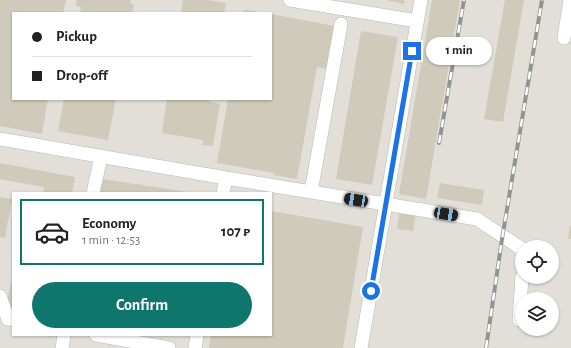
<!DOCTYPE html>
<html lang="en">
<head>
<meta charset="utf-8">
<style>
  :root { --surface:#fff; --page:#f2f2f2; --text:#222; --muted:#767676; --line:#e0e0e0; --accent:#0f766e }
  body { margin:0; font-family:"Alegreya Sans",sans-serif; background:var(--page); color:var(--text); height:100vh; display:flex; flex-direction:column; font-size:15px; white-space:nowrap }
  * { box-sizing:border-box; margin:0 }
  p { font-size:13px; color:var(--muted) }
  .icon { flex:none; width:22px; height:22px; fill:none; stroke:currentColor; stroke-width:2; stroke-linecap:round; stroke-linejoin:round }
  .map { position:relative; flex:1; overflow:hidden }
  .details { position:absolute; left:12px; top:192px; width:260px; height:144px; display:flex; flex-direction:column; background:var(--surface); border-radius:0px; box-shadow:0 1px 3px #0004 }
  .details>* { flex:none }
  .guide { position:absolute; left:12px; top:12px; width:260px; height:88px; border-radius:0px; box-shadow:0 1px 3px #0004; display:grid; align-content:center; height:88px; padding:0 20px; background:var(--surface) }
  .tools { position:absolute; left:515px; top:240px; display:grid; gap:8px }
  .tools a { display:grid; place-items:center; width:44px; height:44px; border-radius:50%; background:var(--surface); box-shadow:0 1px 3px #0004; font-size:20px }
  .end { position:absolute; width:18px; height:18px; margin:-9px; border:5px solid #1a73e8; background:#fff; box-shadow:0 0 0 2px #fff }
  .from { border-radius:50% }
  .bubble { position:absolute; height:28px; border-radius:14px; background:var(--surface); box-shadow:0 1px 3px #0004; font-size:13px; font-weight:600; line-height:28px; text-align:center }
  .car { position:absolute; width:12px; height:24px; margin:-12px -6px; border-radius:5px; box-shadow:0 0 3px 1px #0007; background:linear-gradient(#222 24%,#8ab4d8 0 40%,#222 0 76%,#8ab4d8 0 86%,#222 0) }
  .guide b { display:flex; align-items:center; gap:14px; height:38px; font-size:15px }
  .guide b+b { border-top:1px solid var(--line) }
  .guide i { width:10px; height:10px; background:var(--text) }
  ul { padding:7px 0 0; list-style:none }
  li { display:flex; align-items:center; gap:12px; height:66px; margin:0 8px 6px; padding:0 12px; border:2px solid var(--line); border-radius:0px }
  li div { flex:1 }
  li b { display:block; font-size:15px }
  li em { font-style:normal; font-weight:600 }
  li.current { border-color:var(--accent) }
  li>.icon { width:36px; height:36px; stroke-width:1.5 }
  .action { display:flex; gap:8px; margin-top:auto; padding:8px 20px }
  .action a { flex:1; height:46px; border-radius:24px; background:var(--accent); color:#fff; font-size:16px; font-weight:600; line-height:46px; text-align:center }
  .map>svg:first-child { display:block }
  .industrial { fill:#e2dfd9; fill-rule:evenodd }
  .building { fill:#d0cabb }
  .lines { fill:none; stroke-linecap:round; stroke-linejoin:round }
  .minor-casing { stroke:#bdb8ab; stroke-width:14 }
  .minor { stroke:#fff; stroke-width:13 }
  .rail-casing { stroke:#939393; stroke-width:4 }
  .rail { stroke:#fff; stroke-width:2.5; stroke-dasharray:8; stroke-linecap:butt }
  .route { stroke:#1a73e8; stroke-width:5 }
</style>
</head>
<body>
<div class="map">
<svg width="571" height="348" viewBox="0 0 571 348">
  <rect width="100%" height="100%" fill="#f0ede4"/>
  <path class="industrial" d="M0,0H571V348H0ZM13,13H271V99H13ZM13,193H271V335H13ZM522,247H552V277H522ZM522,299H552V329H522Z"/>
  <path class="building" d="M0,0H66L63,13H13V99H48L42,134L0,126Z
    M77,0H131L130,3L134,4L132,13H80L81,7L76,6Z
    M183,0H208L226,3L224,13H181Z
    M386,0H404V4Z
    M432,0H460L426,199L399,194Z
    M505,0H524L503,122L484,119Z
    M244,10L259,12V13H243Z
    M271,14L335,26L328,69L317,67L297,179L273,175L274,173L217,163L228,99H271Z
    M361,31L398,37L372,185L336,179Z
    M64,99H116L108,140L58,131Z
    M167,99H210V102L220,104L213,146L202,145L203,140L162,133Z
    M0,163L75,177L72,193H43L44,187L0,179Z
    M102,179L188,192V193H100Z
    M440,183L484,190L482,205L437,198Z
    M0,197L12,199L5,238L0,237Z
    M400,210L416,213L413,231L397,229Z
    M271,211L363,227L343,348H209L211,335H271Z
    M570,226H571V239H568Z
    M11,282L13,283V308L6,307Z"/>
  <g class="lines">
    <g class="minor-casing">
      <path id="minor" d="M290,0L417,21
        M564,38L570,0
        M0,139L226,178
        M311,192L341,24
        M93,193L101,157
        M223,193L226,178L477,219L522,249
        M0,296L8,319L13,320
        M519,320L522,277
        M96,335L169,348
        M62,348L64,335
        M195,348L197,335
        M361,348L421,0"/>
    </g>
    <use href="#minor" class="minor"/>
    <g class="rail-casing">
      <path id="rail" d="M439,143L464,0
        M486,348L502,239L542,0"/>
    </g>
    <use href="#rail" class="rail"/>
  </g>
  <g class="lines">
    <path class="route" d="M371,291L412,51"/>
  </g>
</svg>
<div class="tools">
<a><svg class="icon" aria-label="locate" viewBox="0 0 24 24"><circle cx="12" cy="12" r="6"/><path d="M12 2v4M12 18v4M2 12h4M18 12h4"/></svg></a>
<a><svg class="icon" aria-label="layers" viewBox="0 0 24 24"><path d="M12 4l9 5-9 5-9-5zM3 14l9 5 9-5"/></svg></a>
</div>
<i class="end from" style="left:371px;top:291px"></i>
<i class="end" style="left:412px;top:51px"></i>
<div class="bubble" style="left:426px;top:37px;width:66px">1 min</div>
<i class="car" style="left:356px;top:200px;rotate:279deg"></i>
<i class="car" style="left:446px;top:214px;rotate:99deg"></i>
<div class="guide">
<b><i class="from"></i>Pickup</b>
<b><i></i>Drop-off</b>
</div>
<section class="details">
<ul>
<li class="current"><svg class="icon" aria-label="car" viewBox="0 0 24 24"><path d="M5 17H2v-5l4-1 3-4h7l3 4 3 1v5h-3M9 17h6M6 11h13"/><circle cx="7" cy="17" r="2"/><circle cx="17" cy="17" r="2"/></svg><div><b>Economy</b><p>1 min · 12:53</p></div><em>107 ₽</em></li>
</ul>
<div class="action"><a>Confirm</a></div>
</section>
</div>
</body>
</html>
